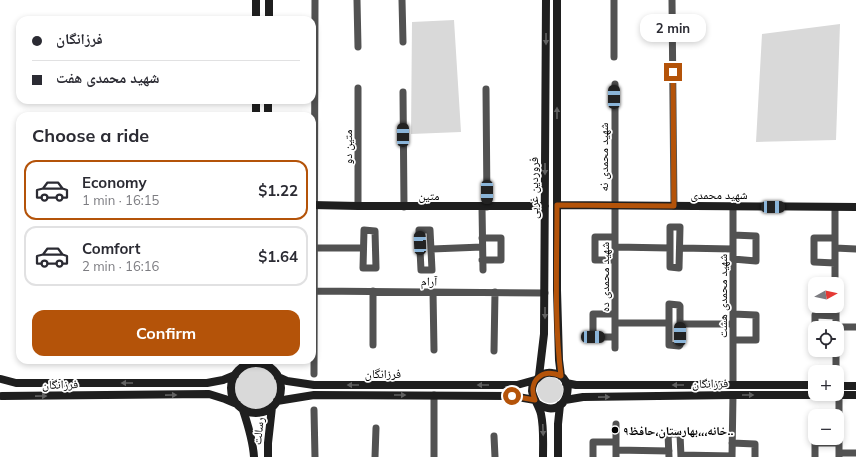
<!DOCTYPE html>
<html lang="en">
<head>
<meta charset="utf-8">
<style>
  :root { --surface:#fff; --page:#f7f7f7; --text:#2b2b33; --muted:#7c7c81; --line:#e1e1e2; --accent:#b45309 }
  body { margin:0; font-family:Mulish,"Noto Naskh Arabic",sans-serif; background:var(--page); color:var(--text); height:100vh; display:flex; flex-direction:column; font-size:15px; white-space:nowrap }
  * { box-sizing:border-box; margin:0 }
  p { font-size:13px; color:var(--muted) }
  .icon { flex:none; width:22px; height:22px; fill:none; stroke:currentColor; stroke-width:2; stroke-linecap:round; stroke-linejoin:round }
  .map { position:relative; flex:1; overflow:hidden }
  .panel { position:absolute; left:16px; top:112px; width:300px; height:252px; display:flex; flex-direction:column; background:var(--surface); border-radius:12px; box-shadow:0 2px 6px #0003 }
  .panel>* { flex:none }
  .hud { position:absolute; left:16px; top:16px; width:300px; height:88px; border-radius:12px; box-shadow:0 2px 6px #0003; display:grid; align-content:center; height:88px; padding:0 16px; background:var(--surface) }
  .needle { width:26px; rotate:82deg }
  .buttons { position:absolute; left:808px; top:277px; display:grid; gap:8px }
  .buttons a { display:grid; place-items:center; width:36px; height:36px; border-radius:8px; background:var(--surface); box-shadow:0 2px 6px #0003; font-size:20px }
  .end { position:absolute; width:18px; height:18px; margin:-9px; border:5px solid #b45309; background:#fff; box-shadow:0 0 0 2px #fff }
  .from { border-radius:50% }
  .bubble { position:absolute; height:28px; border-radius:12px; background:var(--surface); box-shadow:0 2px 6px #0003; font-size:13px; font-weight:700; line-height:28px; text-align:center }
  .car { position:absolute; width:12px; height:24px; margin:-12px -6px; border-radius:5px; box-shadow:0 0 3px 1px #0007; background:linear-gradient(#222 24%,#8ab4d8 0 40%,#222 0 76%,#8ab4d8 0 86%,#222 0) }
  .hud b { display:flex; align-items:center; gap:14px; height:38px; font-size:15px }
  .hud b+b { border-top:1px solid var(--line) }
  .hud i { width:10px; height:10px; background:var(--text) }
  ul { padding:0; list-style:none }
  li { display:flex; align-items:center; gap:12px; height:60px; margin:0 8px 6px; padding:0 8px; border:2px solid var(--line); border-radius:12px }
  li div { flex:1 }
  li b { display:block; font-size:15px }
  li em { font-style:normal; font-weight:700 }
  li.active { border-color:var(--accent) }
  li>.icon { width:36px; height:36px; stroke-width:1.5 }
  h2 { padding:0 16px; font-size:18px; line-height:48px }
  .button { display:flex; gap:8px; margin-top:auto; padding:8px 16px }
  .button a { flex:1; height:46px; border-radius:12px; background:var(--accent); color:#fff; font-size:16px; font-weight:700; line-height:46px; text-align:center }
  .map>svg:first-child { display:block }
  .green { fill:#d9d9d9 }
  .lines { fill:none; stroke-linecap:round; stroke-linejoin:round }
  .street { stroke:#525252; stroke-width:7 }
  .secondary { stroke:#1f1f1f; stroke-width:8 }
  .oneway { fill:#626262 }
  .route { stroke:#b45309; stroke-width:5 }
  .poi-dot { fill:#000; stroke:#fff; stroke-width:1.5 }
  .labels { text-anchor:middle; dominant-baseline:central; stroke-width:3.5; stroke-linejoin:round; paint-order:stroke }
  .street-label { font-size:12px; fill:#000; stroke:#fff }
  .poi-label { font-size:12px; font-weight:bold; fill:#000; stroke:#fff; text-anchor:start }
</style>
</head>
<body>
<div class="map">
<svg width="856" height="457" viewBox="0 0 856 457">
  <rect width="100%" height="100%" fill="#fff"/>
  <path class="green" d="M454,20L461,132L411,134L412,22Z
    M840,24L836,140L756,142L762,34Z
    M235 388a21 21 0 1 1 42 0a21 21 0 1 1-42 0Z
    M537 390a13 13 0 1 1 26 0a13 13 0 1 1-26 0Z"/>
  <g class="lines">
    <path class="street" d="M357,0L358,47
      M402,0L403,42
      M672,0L674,206
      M614,57V0
      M615,84V348
      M358,88V206
      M486,89L487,207
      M403,92L404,207
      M482,207L483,270
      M835,207V284
      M670,227H680L679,268L670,267Z
      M364,230L375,231L376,268H363Z
      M419,230H430L432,270H421Z
      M733,235L756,236V261L733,259
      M614,237H595V260H615
      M482,238H501V260H482
      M835,238H814V262L835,263
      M615,247L670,248
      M314,248H363
      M680,248L733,249
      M835,248L856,249
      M432,249L482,247
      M314,291L545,293
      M433,292L434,350
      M669,304L679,305L680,306V345L679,346L669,345Z
      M836,306V328
      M615,314H593V337H615
      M615,323H669
      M680,324H733
      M836,327H856
      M733,340H756V315L733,314
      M815,340V315L836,316
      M373,345V291
      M836,350V372
      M494,351L495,292
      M314,374L315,0
      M733,385V206
      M314,410L315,457
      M616,424V457
      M494,436L495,457
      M732,443L755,444V457
      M616,450L669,451
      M839,453H856
      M681,455L732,456
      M375,457L376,428
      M434,457V395
      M593,457V442H616
      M669,457L668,434H680L681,457
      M732,457L733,395
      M815,457V443H839
      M839,457V395"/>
    <path class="secondary" d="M557,0V290L559,360L561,376
      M256,20V0
      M269,20V0
      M256,116V100
      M268,116V100
      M312,205L358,206H545
      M557,205L856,207
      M231 388a25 25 0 1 1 50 0a25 25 0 1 1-50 0Z
      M539,376L544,334L546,0
      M278,377L287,381L314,385H517L535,380
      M1,379L16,383H207L223,380L235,375
      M566,383L576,385H815
      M837,386H856
      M2,396L209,394L225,399L237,404
      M565,400L583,397L733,395H856
      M277,401L314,395L512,396L535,400
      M538,404C567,423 580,375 552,373C547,372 542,374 538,378C534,381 532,386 532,391C533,398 539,406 541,414C544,428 543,443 543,457
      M243,410C248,425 253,441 254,457
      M268,457V443L272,407
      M558,457V424L560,405"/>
  </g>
  <defs><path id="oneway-solid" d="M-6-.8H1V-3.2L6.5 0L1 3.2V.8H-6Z"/></defs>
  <g class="oneway">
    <use href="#oneway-solid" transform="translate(546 39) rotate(90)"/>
    <use href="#oneway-solid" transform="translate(557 113) rotate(-90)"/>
    <use href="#oneway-solid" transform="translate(545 169) rotate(90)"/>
    <use href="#oneway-solid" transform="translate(545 313) rotate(90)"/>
    <use href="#oneway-solid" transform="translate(127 383) rotate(180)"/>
    <use href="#oneway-solid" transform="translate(353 385) rotate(-180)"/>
    <use href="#oneway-solid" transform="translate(483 385) rotate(-180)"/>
    <use href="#oneway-solid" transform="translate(678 385) rotate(-180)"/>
    <use href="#oneway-solid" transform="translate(171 395) rotate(-1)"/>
    <use href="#oneway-solid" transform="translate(400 395)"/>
    <use href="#oneway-solid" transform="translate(748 395)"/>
    <use href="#oneway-solid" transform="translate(41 396) rotate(-1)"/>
    <use href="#oneway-solid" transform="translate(604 397) rotate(-1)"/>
    <use href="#oneway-solid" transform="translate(543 430) rotate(88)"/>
  </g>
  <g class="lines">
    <path class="route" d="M512,396L535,400C527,381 543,367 561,376C554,320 557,262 557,205L674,206L673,72"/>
  </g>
  <circle class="poi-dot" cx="615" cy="430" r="4"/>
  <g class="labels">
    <g class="street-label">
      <text transform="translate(347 147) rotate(-90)">متین دو</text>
      <text transform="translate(603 157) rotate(-90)">شهید محمدی نه</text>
      <text transform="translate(533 188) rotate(-90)">فروردین غربی</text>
      <text x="719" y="194">شهید محمدی</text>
      <text x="429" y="195">متین</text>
      <text transform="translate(604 277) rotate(-90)">شهید محمدی ده</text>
      <text transform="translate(429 281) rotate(1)">آرام</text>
      <text transform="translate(722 296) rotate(-90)">شهید محمدی هشت</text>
      <text x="383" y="373">فرزانگان</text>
      <text transform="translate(710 383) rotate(-1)">فرزانگان</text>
      <text transform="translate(60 384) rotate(-1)">فرزانگان</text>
      <text transform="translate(258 431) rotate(-84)">رسالت</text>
    </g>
    <g class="poi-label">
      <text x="623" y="430">خانه،،،بهارستان،حافظ۹..</text>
    </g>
  </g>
</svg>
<div class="buttons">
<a><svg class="needle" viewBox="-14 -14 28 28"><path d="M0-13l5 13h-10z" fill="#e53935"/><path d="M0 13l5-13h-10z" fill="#7c7c81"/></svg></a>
<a><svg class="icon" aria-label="locate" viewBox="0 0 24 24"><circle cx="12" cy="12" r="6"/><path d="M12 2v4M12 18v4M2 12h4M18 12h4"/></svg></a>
<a>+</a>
<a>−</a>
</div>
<i class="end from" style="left:512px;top:396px"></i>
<i class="end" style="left:673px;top:72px"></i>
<div class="bubble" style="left:640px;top:14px;width:66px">2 min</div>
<i class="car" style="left:614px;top:97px;rotate:0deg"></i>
<i class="car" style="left:403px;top:135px;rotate:0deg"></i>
<i class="car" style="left:487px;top:192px;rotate:180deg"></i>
<i class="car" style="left:773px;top:207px;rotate:90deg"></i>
<i class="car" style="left:420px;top:243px;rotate:358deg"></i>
<i class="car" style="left:680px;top:334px;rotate:0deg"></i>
<i class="car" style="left:593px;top:337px;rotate:91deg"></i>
<div class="hud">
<b><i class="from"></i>فرزانگان</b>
<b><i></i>شهید محمدی هفت</b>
</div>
<section class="panel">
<h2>Choose a ride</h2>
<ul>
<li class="active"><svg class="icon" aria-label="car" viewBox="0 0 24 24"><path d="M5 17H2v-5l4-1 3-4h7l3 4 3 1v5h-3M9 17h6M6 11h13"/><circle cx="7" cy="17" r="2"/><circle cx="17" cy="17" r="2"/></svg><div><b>Economy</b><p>1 min · 16:15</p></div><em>$1.22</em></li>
<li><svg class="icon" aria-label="car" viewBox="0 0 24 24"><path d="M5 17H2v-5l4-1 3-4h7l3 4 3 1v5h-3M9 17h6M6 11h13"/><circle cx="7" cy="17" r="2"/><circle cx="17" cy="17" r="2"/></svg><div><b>Comfort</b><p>2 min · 16:16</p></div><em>$1.64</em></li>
</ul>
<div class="button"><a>Confirm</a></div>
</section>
</div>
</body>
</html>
